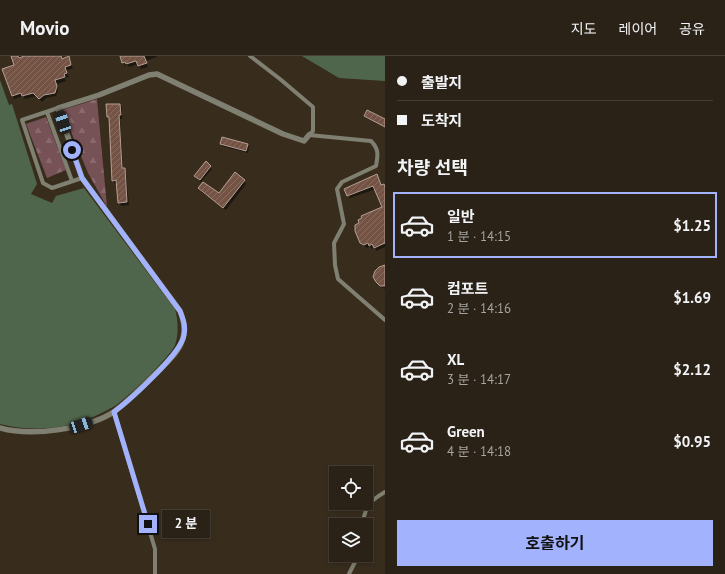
<!DOCTYPE html>
<html lang="ko">
<head>
<meta charset="utf-8">
<style>
  :root { --surface:#2a2216; --page:#322a1f; --text:#f1f3f6; --muted:#a5a4a1; --line:#463f35; --accent:#a3b2fd }
  body { margin:0; font-family:"PT Sans","Noto Sans KR",sans-serif; background:var(--page); color:var(--text); height:100vh; display:flex; flex-direction:column; font-size:15px; white-space:nowrap }
  * { box-sizing:border-box; margin:0 }
  p { font-size:13px; color:var(--muted) }
  .icon { flex:none; width:22px; height:22px; fill:none; stroke:currentColor; stroke-width:2; stroke-linecap:round; stroke-linejoin:round }
  .map { position:relative; flex:1; overflow:hidden }
  .sheet { display:flex; flex-direction:column; background:var(--surface); width:340px }
  .sheet>* { flex:none }
  .hud { display:grid; align-content:center; height:88px; padding:0 12px; background:var(--surface) }
  .fabs { position:absolute; left:329px; top:410px; display:grid; gap:8px }
  .fabs a { display:grid; place-items:center; width:44px; height:44px; border-radius:0px; background:var(--surface); box-shadow:0 2px 6px #0003,0 0 0 1px var(--line); font-size:20px }
  .end { position:absolute; width:18px; height:18px; margin:-9px; border:5px solid #a3b2fd; background:#111; box-shadow:0 0 0 2px #111 }
  .from { border-radius:50% }
  .bubble { position:absolute; height:28px; border-radius:0px; background:var(--surface); box-shadow:0 2px 6px #0003,0 0 0 1px var(--line); font-size:13px; font-weight:700; line-height:28px; text-align:center }
  .car { position:absolute; width:12px; height:24px; margin:-12px -6px; border-radius:5px; box-shadow:0 0 3px 1px #0007; background:linear-gradient(#222 24%,#8ab4d8 0 40%,#222 0 76%,#8ab4d8 0 86%,#222 0) }
  .hud b { display:flex; align-items:center; gap:14px; height:38px; font-size:15px }
  .hud b+b { border-top:1px solid var(--line) }
  .hud i { width:10px; height:10px; background:var(--text) }
  ul { padding:0; list-style:none }
  li { display:flex; align-items:center; gap:12px; height:66px; margin:0 8px 6px; padding:0 4px; border:2px solid transparent; border-radius:0px }
  li div { flex:1 }
  li b { display:block; font-size:15px }
  li em { font-style:normal; font-weight:700 }
  li.on { border-color:var(--accent) }
  li>.icon { width:36px; height:36px; stroke-width:1.5 }
  h2 { padding:0 12px; font-size:18px; line-height:48px }
  .cta { display:flex; gap:8px; margin-top:auto; padding:8px 12px }
  .cta a { flex:1; height:46px; border-radius:0px; background:var(--accent); color:#111; font-size:16px; font-weight:700; line-height:46px; text-align:center }
  header { display:flex; align-items:center; gap:24px; box-sizing:border-box; height:56px; padding:0 20px; background:var(--surface); border-bottom:1px solid var(--line) }
  header strong { font-size:19px }
  nav { display:flex; gap:22px; margin-inline-start:auto; font-size:14px }
  main { display:flex; flex:1; min-height:0 }
  .map>svg:first-child { display:block }
  .forest { fill:url(#forest-firs) }
  .water { fill:#50664c }
  .shadow { fill:#0007 }
  .building { fill:url(#building-hatch); stroke:#b59e94 }
  .lines { fill:none; stroke-linecap:round; stroke-linejoin:round }
  .minor { stroke:#7f8071; stroke-width:4 }
  .tertiary { stroke:#7f8071; stroke-width:5.5 }
  .route { stroke:#a3b2fd; stroke-width:5 }
</style>
</head>
<body>
<header>
<strong>Movio</strong>
<nav><a>지도</a><a>레이어</a><a>공유</a></nav>
</header>
<main>
<div class="map">
<svg width="385" height="518" viewBox="0 0 385 518">
  <defs>
    <pattern id="forest-firs" width="22" height="20" patternUnits="userSpaceOnUse"><rect width="22" height="20" fill="#765155"/><path d="M5 1l3.5 6h-7zM16 11l3.5 6h-7z" fill="#89696d"/></pattern>
    <pattern id="building-hatch" width="6" height="6" patternUnits="userSpaceOnUse"><rect width="6" height="6" fill="#745345"/><path d="M-1 1l2-2M0 6l6-6M5 7l2-2" fill="none" stroke="#886b5f"/></pattern>
  </defs>
  <rect width="100%" height="100%" fill="#382d1d"/>
  <path class="forest" d="M97,43L107,151L88,117L62,54Z
    M46,61L66,114L47,122L26,68Z"/>
  <path class="water" d="M302,0H385V25L339,22Z
    M0,24L9,49L12,48L37,128L31,138L52,147L56,140L84,132L175,253C178,263 179,278 175,289C171,300 126,343 115,350C104,356 86,365 73,368C49,374 24,374 0,368Z"/>
  <path class="shadow" d="M12,0H61L62,4L68,2L73,12L66,15L69,21L65,22L66,25L57,28L58,34L56,40L46,42L42,46L36,40L25,43L23,40L14,43L12,39L16,10Z
    M121,0H156L157,1L146,5L148,11L141,13L138,8L129,11L127,9L125,10Z
    M120,49L122,52V63H120L123,113L126,117L129,149L121,150L119,146L117,128H115L113,125L110,64L108,60Z
    M365,60L385,64V71L366,62Z
    M221,88H248L249,91L248,97L222,90Z
    M210,110L212,113L201,126L197,123L196,120Z
    M377,120L381,130L385,132V191L376,195L375,191L372,193L370,190L367,192L361,187V168L383,152L376,133L350,142L348,139Z
    M244,125L246,128L226,154L201,136L199,132L219,139Z
    M385,210V233L379,230L376,226Z"/>
  <path class="building" d="M11,0H18L19,2L24,0H61L62,3L69,0L71,9L65,11L67,17L64,18L65,21L55,24L57,30L55,37L44,39L39,43L33,37L22,40L21,37L12,40L2,13L14,9Z
    M120,0H144L147,7L138,10L136,5L126,8L125,6L122,7Z
    M106,48H120L121,59H119L122,112H125L127,146L118,147L116,124L112,125L109,61H107Z
    M367,54L385,63V71L364,60Z
    M222,81L248,88L246,95L220,88Z
    M206,105L211,110L200,124L194,120Z
    M235,116L245,124L223,152L198,132L203,126L219,137Z
    M377,118L381,129L384,128L385,131V187L374,192L372,188L369,190L368,187L364,189L360,187L355,175V169L359,167L358,164L362,162L361,160L382,151L373,130L347,140L344,133Z
    M385,209V230H380L376,226L373,221L375,215L379,211Z"/>
  <g class="lines">
    <path class="minor" d="M250,0L280,23L313,51V75L309,79
      M58,52L22,64L43,127L52,132L82,122
      M47,56L72,125
      M309,79L371,85C379,93 378,99 376,110L342,126L337,133L344,168L334,187L335,209L338,223L385,264
      M114,356L155,493V518
      M362,469C366,450 368,446 385,436
      M349,518L356,504L357,499"/>
    <path class="tertiary" d="M0,372C31,381 89,373 115,355C130,344 143,330 156,317C176,298 192,284 180,255L82,122L58,52L99,39L149,19L157,18L283,78L304,85L309,79"/>
  </g>
  <g class="lines">
    <path class="route" d="M72,94L82,122L180,255C183,263 186,270 184,279C181,298 131,343 114,356L148,468"/>
  </g>
</svg>
<div class="fabs">
<a><svg class="icon" aria-label="locate" viewBox="0 0 24 24"><circle cx="12" cy="12" r="6"/><path d="M12 2v4M12 18v4M2 12h4M18 12h4"/></svg></a>
<a><svg class="icon" aria-label="layers" viewBox="0 0 24 24"><path d="M12 4l9 5-9 5-9-5zM3 14l9 5 9-5"/></svg></a>
</div>
<i class="end from" style="left:72px;top:94px"></i>
<i class="end" style="left:148px;top:468px"></i>
<div class="bubble" style="left:162px;top:454px;width:48px">2 분</div>
<i class="car" style="left:63px;top:66px;rotate:341deg"></i>
<i class="car" style="left:81px;top:369px;rotate:72deg"></i>
</div>
<section class="sheet">
<div class="hud">
<b><i class="from"></i>출발지</b>
<b><i></i>도착지</b>
</div>
<h2>차량 선택</h2>
<ul>
<li class="on"><svg class="icon" aria-label="car" viewBox="0 0 24 24"><path d="M5 17H2v-5l4-1 3-4h7l3 4 3 1v5h-3M9 17h6M6 11h13"/><circle cx="7" cy="17" r="2"/><circle cx="17" cy="17" r="2"/></svg><div><b>일반</b><p>1 분 · 14:15</p></div><em>$1.25</em></li>
<li><svg class="icon" aria-label="car" viewBox="0 0 24 24"><path d="M5 17H2v-5l4-1 3-4h7l3 4 3 1v5h-3M9 17h6M6 11h13"/><circle cx="7" cy="17" r="2"/><circle cx="17" cy="17" r="2"/></svg><div><b>컴포트</b><p>2 분 · 14:16</p></div><em>$1.69</em></li>
<li><svg class="icon" aria-label="car" viewBox="0 0 24 24"><path d="M5 17H2v-5l4-1 3-4h7l3 4 3 1v5h-3M9 17h6M6 11h13"/><circle cx="7" cy="17" r="2"/><circle cx="17" cy="17" r="2"/></svg><div><b>XL</b><p>3 분 · 14:17</p></div><em>$2.12</em></li>
<li><svg class="icon" aria-label="car" viewBox="0 0 24 24"><path d="M5 17H2v-5l4-1 3-4h7l3 4 3 1v5h-3M9 17h6M6 11h13"/><circle cx="7" cy="17" r="2"/><circle cx="17" cy="17" r="2"/></svg><div><b>Green</b><p>4 분 · 14:18</p></div><em>$0.95</em></li>
</ul>
<div class="cta"><a>호출하기</a></div>
</section>
</main>
</body>
</html>
